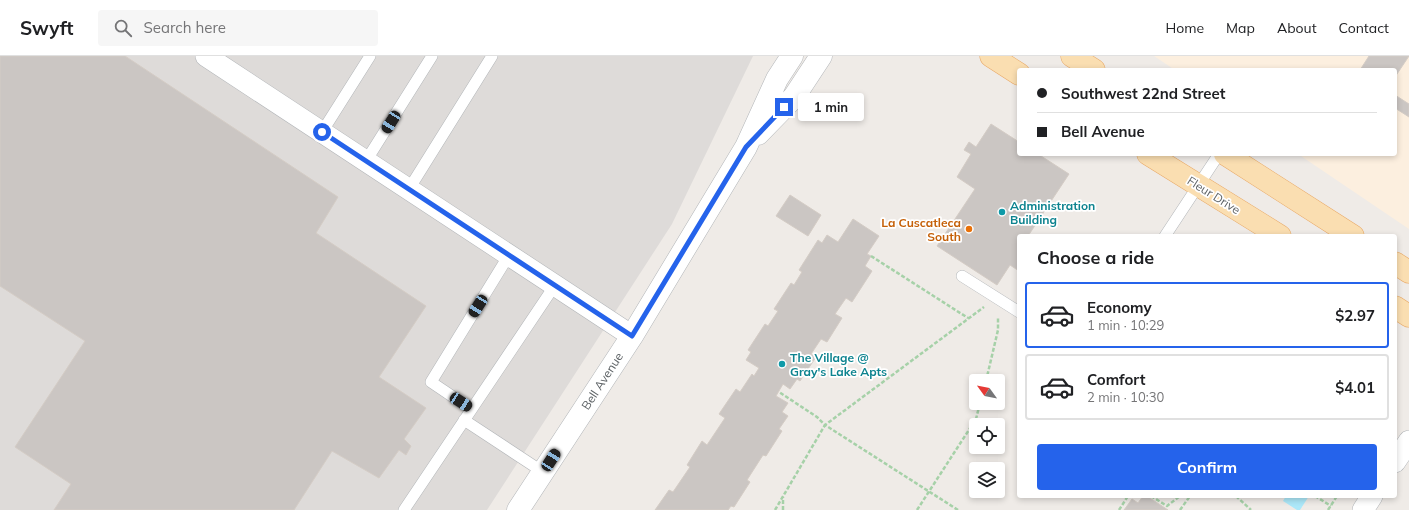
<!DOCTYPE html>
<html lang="en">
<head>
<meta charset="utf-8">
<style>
  :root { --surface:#fff; --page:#f6f6f6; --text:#202124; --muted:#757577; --line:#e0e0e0; --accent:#2563eb }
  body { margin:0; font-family:Mulish,sans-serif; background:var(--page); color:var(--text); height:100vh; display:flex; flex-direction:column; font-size:15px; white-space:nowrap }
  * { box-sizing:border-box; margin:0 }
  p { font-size:13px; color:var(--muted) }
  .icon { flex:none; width:22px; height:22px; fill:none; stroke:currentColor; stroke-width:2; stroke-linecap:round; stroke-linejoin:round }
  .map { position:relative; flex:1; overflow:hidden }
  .drawer { position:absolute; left:1017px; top:178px; width:380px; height:264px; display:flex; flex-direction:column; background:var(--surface); border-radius:4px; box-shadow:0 2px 6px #0003 }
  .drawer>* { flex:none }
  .hud { position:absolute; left:1017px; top:12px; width:380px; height:88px; border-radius:4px; box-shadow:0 2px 6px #0003; display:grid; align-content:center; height:88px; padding:0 20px; background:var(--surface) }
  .needle { width:26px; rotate:303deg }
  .buttons { position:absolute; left:969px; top:318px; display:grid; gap:8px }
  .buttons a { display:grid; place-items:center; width:36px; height:36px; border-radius:4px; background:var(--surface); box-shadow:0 2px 6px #0003; font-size:20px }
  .end { position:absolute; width:18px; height:18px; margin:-9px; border:5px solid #2563eb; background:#fff; box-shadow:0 0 0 2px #fff }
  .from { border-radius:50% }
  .bubble { position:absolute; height:28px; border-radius:4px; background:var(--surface); box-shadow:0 2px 6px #0003; font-size:13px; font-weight:700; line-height:28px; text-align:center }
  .car { position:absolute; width:12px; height:24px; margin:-12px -6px; border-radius:5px; box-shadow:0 0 3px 1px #0007; background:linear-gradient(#222 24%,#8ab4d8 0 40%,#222 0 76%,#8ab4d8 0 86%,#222 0) }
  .hud b { display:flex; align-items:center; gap:14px; height:38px; font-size:15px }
  .hud b+b { border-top:1px solid var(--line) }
  .hud i { width:10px; height:10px; background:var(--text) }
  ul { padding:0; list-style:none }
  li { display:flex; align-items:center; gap:12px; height:66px; margin:0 8px 6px; padding:0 12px; border:2px solid var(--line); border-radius:4px }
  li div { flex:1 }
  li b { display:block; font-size:15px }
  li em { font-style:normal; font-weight:700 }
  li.current { border-color:var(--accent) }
  li>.icon { width:36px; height:36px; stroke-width:1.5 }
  h2 { padding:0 20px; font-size:18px; line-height:48px }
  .action { display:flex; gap:8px; margin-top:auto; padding:8px 20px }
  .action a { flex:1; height:46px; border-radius:4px; background:var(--accent); color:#fff; font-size:16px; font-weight:700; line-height:46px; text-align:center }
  header { display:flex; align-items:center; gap:24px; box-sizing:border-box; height:56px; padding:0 20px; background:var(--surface); border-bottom:1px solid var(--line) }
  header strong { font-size:19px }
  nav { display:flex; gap:22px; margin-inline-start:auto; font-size:14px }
  .search { width:280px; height:36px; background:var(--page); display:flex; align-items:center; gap:10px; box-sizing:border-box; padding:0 14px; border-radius:4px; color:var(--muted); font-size:15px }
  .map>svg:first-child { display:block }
  .commercial { fill:#fcefdf }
  .industrial { fill:#dedbd9 }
  .water { fill:#ace8f9 }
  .building { fill:#cbc6c3; stroke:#d4ccc5 }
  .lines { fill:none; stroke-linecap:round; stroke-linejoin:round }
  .service-casing { stroke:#b2b5b8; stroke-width:12 }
  .minor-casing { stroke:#b2b5b8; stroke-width:22 }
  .tertiary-casing { stroke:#b2b5b8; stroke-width:23 }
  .primary-casing { stroke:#e8a866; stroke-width:23 }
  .path { stroke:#a6d1a8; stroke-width:2.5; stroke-dasharray:4 2; stroke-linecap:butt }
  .service { stroke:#fff; stroke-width:11 }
  .minor { stroke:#fff; stroke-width:21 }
  .tertiary { stroke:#fff; stroke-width:22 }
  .primary { stroke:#fadeb1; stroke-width:22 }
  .route { stroke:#2563eb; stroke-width:5 }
  .culture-dot { fill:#0f9aa8; stroke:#fff; stroke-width:1.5 }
  .food-dot { fill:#e8710a; stroke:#fff; stroke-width:1.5 }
  .labels { text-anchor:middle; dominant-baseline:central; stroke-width:3.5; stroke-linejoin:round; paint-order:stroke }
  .street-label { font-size:12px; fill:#5e6366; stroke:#fff }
  .culture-label { font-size:12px; font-weight:bold; fill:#0d838f; stroke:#fff; text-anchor:start }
  .food-label { font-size:12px; font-weight:bold; fill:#c56008; stroke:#fff; text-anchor:end }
</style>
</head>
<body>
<header>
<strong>Swyft</strong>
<div class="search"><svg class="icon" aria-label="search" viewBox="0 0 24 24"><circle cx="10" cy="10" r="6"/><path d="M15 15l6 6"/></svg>Search here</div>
<nav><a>Home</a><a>Map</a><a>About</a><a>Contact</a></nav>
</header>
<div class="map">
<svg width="1409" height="454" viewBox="0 0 1409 454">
  <rect width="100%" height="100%" fill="#efebe7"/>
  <path class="commercial" d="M1154,0H1409V173L1298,98H1395V14H1175Z"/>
  <path class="industrial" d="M0,0H753L672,168L487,454H0Z"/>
  <path class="water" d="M1286,440H1309L1300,454H1297L1283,445Z"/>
  <path class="building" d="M0,0H125L338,141L316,177L426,250L379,321L426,352L404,383L411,390L406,399L399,394L379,422L332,395L294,454H54L71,428L15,391L85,285L0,230Z
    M1369,0H1409L1395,21V14H1360Z
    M1395,39L1409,48V61L1395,52Z
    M991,68L1019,86V98H1038L1069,118L1028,180H1019V215L1010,209L997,229L937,190L975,133L957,121L971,98L964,94L969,86L976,91Z
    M790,139L821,159L808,180L776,160Z
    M853,163L879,180L867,198L871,200L865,210L872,215L852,246L846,242L835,258L842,262L827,286L821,283L811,298L816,301L800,325L797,323L790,333L783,328L776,340L788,347L782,356L788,360L779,373L782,375L766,400L763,399L747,424L750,426L734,451L731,450L728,454H655L669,434L673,436L690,411L687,409L702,385L707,389L725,362L719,358L736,333L740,336L752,318L754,320L759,312L746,304L751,296L748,294L765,268L768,270L778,255L774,253L791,227L794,229L802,216L799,214L818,184L822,187L827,179L838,186Z
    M1143,440H1147L1168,454H1124L1132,443L1138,447Z"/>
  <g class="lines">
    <g class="service-casing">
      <path id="service" d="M322,76L370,0
        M366,105L432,0
        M409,133L492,0
        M1165,180L1219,98
        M962,220L1019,256
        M471,353L431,326L509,199
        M464,364L543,416
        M404,454L555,229"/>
    </g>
    <g class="minor-casing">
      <path id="minor" d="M206,0L632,280
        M1395,406L1409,385
        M1363,454L1372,440"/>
    </g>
    <g class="tertiary-casing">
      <path id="tertiary" d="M758,78L794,41L821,0
        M518,454L632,280L746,91L777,23L792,0"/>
    </g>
    <g class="primary-casing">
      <path id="primary" d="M991,0L1019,18
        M1072,0L1094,14
        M1148,98L1280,180
        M1225,98L1353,180
        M1395,207L1409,216
        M1395,251L1409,260"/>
    </g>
    <path class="path" d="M871,200L968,262
      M986,325L998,274V261
      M1151,440L1167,450L1180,440
      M1236,440L1251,454
      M1315,440L1331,450
      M775,454L825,369L817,361L779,336
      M783,454V441
      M917,454L976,363L980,347
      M958,454L825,369L984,251
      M1119,454L1128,440
      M1180,454L1190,440
      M1328,454L1337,440"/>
    <use href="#service" class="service"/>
    <use href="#minor" class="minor"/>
    <use href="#tertiary" class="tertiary"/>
    <use href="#primary" class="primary"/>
  </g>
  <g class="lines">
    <path class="route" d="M322,76L632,280L746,91L784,51"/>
  </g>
  <g class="culture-dot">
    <circle cx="1002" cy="156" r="4"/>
    <circle cx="782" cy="308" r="4"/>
  </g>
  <circle class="food-dot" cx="969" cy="173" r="4"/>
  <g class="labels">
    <g class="street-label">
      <text transform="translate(1214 139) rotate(32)">Fleur Drive</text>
      <text transform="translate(602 325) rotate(-57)">Bell Avenue</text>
    </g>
    <g class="culture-label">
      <text x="1010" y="149">Administration<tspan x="1010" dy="14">Building</tspan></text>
      <text x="790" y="301">The Village @<tspan x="790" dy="14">Gray's Lake Apts</tspan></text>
    </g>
    <g class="food-label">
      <text x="961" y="166">La Cuscatleca<tspan x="961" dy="14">South</tspan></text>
    </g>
  </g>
</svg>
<div class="buttons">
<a><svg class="needle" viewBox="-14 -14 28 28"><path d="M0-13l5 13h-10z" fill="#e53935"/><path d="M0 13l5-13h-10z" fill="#757577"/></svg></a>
<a><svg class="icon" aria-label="locate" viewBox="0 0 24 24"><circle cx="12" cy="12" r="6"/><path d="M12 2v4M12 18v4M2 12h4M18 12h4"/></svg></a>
<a><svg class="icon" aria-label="layers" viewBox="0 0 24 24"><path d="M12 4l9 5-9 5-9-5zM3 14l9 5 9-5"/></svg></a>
</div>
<i class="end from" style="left:322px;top:76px"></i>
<i class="end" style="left:784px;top:51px"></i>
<div class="bubble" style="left:798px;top:37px;width:66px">1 min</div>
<i class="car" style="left:391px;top:66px;rotate:212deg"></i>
<i class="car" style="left:478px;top:250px;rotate:212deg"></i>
<i class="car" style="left:461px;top:346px;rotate:123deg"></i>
<i class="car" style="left:551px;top:404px;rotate:33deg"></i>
<div class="hud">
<b><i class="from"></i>Southwest 22nd Street</b>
<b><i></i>Bell Avenue</b>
</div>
<section class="drawer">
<h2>Choose a ride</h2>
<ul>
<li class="current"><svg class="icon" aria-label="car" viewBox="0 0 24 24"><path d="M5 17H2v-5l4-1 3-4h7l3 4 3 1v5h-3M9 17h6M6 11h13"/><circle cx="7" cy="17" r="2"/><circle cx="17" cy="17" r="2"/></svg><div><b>Economy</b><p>1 min · 10:29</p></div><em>$2.97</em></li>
<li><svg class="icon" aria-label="car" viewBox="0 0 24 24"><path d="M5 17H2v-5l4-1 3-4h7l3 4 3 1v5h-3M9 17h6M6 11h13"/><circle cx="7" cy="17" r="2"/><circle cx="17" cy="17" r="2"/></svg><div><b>Comfort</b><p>2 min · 10:30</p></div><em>$4.01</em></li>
</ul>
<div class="action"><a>Confirm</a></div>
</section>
</div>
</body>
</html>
